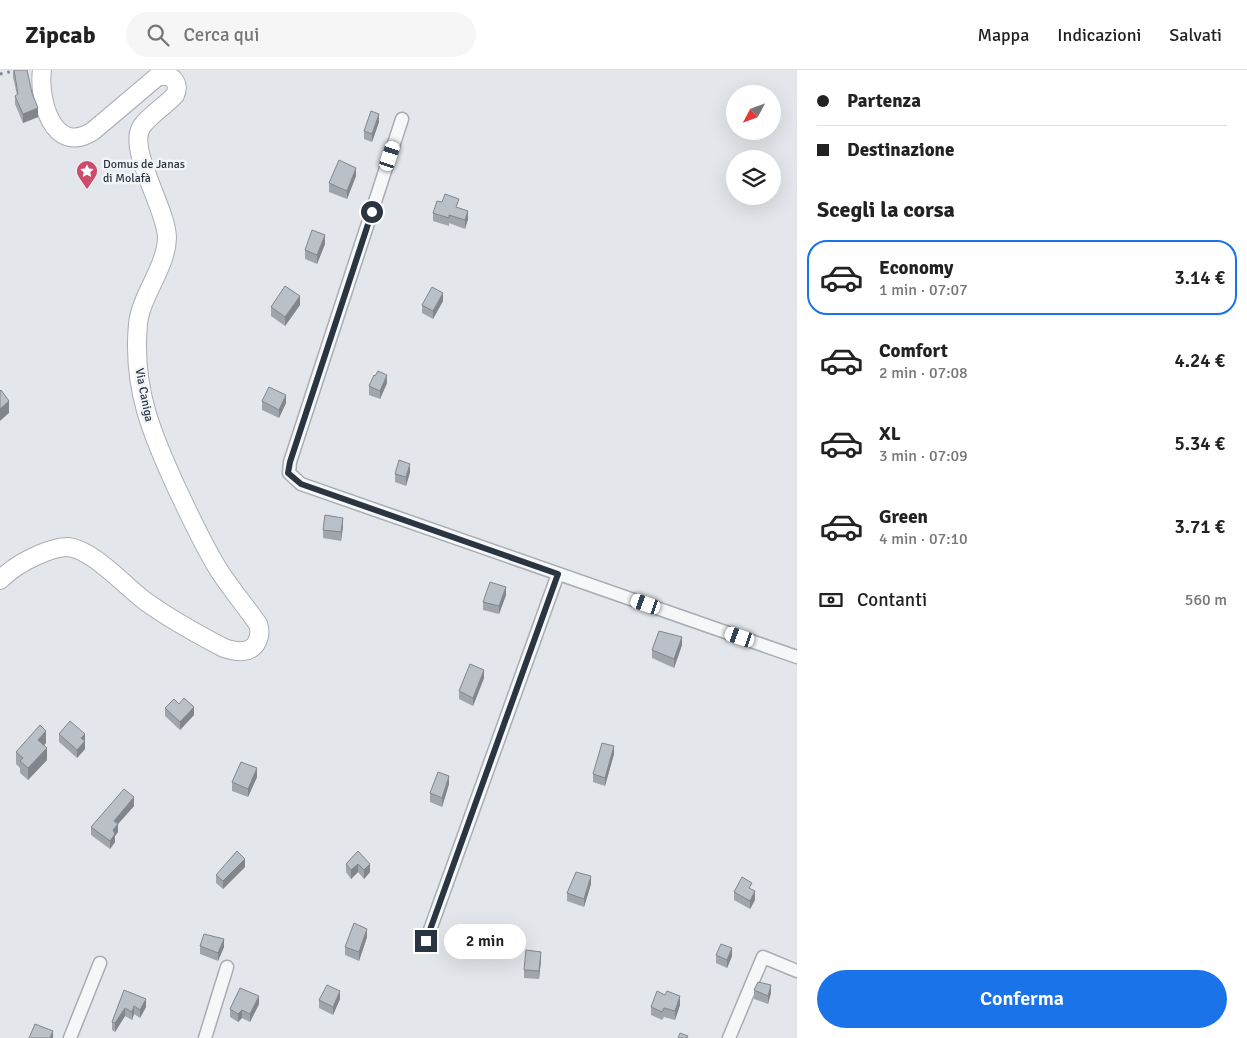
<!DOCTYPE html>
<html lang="it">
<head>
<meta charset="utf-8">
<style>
  :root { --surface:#fff; --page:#f6f6f6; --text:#222; --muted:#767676; --line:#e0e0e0; --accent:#1a73e8 }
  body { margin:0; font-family:Signika,sans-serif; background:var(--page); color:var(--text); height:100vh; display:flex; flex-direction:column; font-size:19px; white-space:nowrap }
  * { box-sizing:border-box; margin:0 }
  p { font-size:16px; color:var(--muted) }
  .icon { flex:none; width:28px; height:28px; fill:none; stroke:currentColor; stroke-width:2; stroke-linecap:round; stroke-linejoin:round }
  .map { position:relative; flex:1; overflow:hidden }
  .side { display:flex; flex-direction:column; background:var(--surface); width:450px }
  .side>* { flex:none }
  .top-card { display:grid; align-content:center; height:110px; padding:0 20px; background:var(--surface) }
  .needle { width:32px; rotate:229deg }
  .controls { position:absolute; left:726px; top:15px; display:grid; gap:10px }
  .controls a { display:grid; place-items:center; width:55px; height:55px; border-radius:50%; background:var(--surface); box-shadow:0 5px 20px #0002; font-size:25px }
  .end { position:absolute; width:22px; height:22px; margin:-11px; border:6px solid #2b3542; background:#fff; box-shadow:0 0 0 2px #fff }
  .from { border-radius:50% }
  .bubble { position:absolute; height:35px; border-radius:18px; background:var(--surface); box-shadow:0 5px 20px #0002; font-size:16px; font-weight:600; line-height:35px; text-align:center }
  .car { position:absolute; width:15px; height:30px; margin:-15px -8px; border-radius:6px; box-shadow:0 0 4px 1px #0007; background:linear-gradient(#fff 24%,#345 0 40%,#fff 0 76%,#345 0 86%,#fff 0) }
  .top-card b { display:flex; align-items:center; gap:18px; height:48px; font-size:19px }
  .top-card b+b { border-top:1px solid var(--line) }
  .top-card i { width:12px; height:12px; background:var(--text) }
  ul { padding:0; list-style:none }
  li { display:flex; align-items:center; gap:15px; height:75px; margin:0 10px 8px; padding:0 10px; border:2px solid transparent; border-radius:20px }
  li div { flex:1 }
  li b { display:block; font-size:19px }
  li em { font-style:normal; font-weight:600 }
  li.current { border-color:var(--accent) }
  li>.icon { width:45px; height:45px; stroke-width:1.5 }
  h2 { padding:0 20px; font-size:22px; line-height:60px }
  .pay { display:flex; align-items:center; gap:12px; height:55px; padding:0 20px; font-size:19px }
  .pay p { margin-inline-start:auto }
  .primary-button { display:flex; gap:10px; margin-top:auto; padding:10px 20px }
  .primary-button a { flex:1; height:58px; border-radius:30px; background:var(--accent); color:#fff; font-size:20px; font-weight:600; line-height:58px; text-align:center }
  header { display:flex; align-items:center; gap:30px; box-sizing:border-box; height:70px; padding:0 25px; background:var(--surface); border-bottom:1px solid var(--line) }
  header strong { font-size:24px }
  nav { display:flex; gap:28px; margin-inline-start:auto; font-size:18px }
  .search { width:350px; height:45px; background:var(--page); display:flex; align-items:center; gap:12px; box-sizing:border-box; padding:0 18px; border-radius:28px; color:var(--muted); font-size:19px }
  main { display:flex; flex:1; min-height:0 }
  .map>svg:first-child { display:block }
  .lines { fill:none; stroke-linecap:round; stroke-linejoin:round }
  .street-casing { stroke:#a8adb4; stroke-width:15 }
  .secondary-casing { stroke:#a8adb4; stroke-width:20 }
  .street { stroke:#f5f7f9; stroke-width:12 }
  .secondary { stroke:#fff; stroke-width:18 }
  .rail { stroke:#7c8794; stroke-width:3; stroke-dasharray:2.5 5; stroke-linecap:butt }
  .wall { fill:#a0a5ab }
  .shaded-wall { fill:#82868b }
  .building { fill:#bac0c7; stroke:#82868b }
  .route { stroke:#2b3542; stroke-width:6 }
  .labels { text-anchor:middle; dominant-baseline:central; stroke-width:5; stroke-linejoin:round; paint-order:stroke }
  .poi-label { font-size:12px; fill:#2b3542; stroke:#f2f5f8; text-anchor:start }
  .street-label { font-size:12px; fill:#2b3542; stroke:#f2f5f8 }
</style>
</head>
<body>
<header>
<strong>Zipcab</strong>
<div class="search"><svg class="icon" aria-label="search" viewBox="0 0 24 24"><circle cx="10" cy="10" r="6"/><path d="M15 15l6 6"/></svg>Cerca qui</div>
<nav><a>Mappa</a><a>Indicazioni</a><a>Salvati</a></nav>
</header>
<main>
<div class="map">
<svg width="797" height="968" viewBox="0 0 797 968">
  <rect width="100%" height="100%" fill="#e3e6ea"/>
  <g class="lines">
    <g class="street-casing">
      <path id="street" d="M402,49L290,392L289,403L301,414L797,587
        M426,871L558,504
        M70,968L100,893
        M205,968L227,897
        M729,968L763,887L797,901"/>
    </g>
    <g class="secondary-casing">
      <path id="secondary" d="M0,510C11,499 24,491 38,485C47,481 58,477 68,477C92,479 125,516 145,531C170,549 197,564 224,578C230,580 237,582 243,581C257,580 262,565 258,554C246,537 232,520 220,502C204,477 191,448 178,421C152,365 132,318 138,254C141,225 166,198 167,168C167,139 126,78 142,56C151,44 165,36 175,25C179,17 176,9 168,6H158L93,61C53,87 38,29 42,0"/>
    </g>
    <use href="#street" class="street"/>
    <use href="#secondary" class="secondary"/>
    <path class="rail" d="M0,4L18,0"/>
  </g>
  <path class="wall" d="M13,0L32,23L38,47L23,53L15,34V26L17,25L13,7Z
    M379,52L372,72L364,69V61Z
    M356,106L347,129L329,122V113Z
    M458,138L468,149L465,159L449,153V156L433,151V143Z
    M325,174L317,194L305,189V180Z
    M443,231L433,249L422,243V235Z
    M300,235L285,256L271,246V237Z
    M387,313L380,329L369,325V316Z
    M262,331L286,333L279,348L262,340Z
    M410,402L406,416L395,412V404Z
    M343,456L341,471L323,468V460Z
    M506,525L499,544L483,540V532Z
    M682,575L674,598L652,588V580Z
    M484,608L473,636L459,629V621Z
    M165,638L194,645L180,660L165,646Z
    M59,664H85V679L77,688L59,672Z
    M46,673L44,675L47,690L28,710L20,703V698L16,694V682Z
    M614,684L605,716L593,712V704Z
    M257,707L248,727L232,721V712Z
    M449,714L442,737L430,732V723Z
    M134,736L118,754V762L115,766V772L110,779L91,765V757Z
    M358,781L370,802L364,809L358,802L351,809L346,802V794Z
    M245,797L223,819L216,813V805Z
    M591,814L584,837L567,831V823Z
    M752,819L755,830L750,839L734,830V822Z
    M367,867L359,891L345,885V877Z
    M200,876L224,877L218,891L200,884Z
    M716,885L732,886L727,898L716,893Z
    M541,890L539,909L524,908V900Z
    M124,920L146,937L140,948L134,944L132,950L125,946L115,962L112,960V952Z
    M754,920L771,923L768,934L754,929Z
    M665,925L680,935L675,950L664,947L662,950L651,945V937Z
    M340,929L333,945L319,938V930Z
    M259,934L250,952L242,948L238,952L230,947V939Z"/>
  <path class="shaded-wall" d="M38,38V47L23,53V44Z
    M379,44V52L372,72V64Z
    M356,98V106L347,129V121Z
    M468,141V149L465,159V150Z
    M325,165V174L317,194V185Z
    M443,223V231L433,249V241Z
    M300,226V235L285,256V247Z
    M387,305V313L380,329V321Z
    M286,325V333L279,348V340Z
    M9,331V343L0,351V339Z
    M410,394V402L406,416V407Z
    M343,448V456L341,471V462Z
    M506,517V525L499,544V536Z
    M682,567V575L674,598V589Z
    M484,600V608L473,636V628Z
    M194,637V645L180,660V652Z
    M46,661V673L38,682V670Z
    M85,664V679L77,688V680L81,668Z
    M614,676V684L605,716V708Z
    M47,678V690L28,710V698Z
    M257,698V707L248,727V719Z
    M449,706V714L442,737V728Z
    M134,727V736L118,754V762L115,766V772L110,779V771L114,751Z
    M245,789V797L223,819V811Z
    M358,794V802L351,809V800Z
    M370,794V802L364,809V800Z
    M591,806V814L584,837V829Z
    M755,821V830L750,839V831Z
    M367,859V867L359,891V882Z
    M224,869V877L218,891V883Z
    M732,878V886L727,898V890Z
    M541,882V890L539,909V901Z
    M771,915V923L768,934V926Z
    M340,921V929L333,945V937Z
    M259,926V934L250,952V944Z
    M680,926V935L675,950V941Z
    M146,929V937L140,948V940Z
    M134,936V944L132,950V942Z
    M125,938V946L115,962V953Z
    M242,940V948L238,952V944Z
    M53,961V968H50Z"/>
  <path class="building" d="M14,0H27L32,23L38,38L23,44L15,26L18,24Z
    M371,41L379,44L372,64L364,61Z
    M339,90L356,98L347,121L329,113Z
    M445,124L459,129L456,137L468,141L465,150L449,145V148L433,143L437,131L442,132Z
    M312,160L325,165L317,185L305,180Z
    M285,216L300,226L285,247L271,237Z
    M432,217L443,223L433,241L422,235Z
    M378,301L387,305L380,321L369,316L374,305L375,306Z
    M269,317L286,325L279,340L262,331Z
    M1,320L9,331L0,339V321Z
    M399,390L410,394L406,407L395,404Z
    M325,445L343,448L341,462L323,460Z
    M490,512L506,517L499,536L483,532Z
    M659,561L682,567L674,589L652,580Z
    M470,594L484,600L473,628L459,621Z
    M184,628L194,637L180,652L165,638L174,629L179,634Z
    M70,651L85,664L81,668L85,671L77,680L59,664Z
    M40,655L46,661L38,670L47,678L28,698L20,691L23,688L16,682Z
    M602,673L614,676L605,708L593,704Z
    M241,692L257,698L248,719L232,712Z
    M438,702L449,706L442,728L430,723Z
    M124,719L134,727L114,751L118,754L113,760L115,764L110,771L91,757Z
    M237,781L245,789L223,811L216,805Z
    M358,781L370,794L364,800L358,794L351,800L346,794Z
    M576,802L591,806L584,829L567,823Z
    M742,807L752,813L749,818L755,821L750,831L734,822Z
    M354,853L367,859L359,882L345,877Z
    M204,864L224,869L218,883L200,876Z
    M721,874L732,878L727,890L716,885Z
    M526,880L541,882L539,901L524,900Z
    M758,912L771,915L768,926L754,920Z
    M327,915L340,921L333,937L319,930Z
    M240,918L259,926L250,944L242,940L238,944L230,939Z
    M124,920L146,929L140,940L134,936L132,942L125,938L115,953L112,952Z
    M657,921L665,925L667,921L680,926L675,941L664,938L662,942L651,937Z
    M35,954L53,961L50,968H29Z
    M680,963L688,966L687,968H678Z"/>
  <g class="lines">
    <path class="route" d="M372,142L290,392L288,403L301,414L558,504L426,871"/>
  </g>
  <defs>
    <g id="sight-pin" transform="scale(1.125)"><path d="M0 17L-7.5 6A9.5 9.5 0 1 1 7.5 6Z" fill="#cb4c6b" stroke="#f2f5f8"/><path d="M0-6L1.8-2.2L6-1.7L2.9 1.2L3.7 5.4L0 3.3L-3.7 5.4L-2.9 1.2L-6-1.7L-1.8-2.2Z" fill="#fff"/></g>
  </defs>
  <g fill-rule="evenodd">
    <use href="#sight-pin" x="87" y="101"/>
  </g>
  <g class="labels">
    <g class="poi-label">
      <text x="103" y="94">Domus de Janas<tspan x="103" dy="14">di Molafà</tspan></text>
    </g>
    <g class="street-label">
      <text transform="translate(144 325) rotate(79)">Via Caniga</text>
    </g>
  </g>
</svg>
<div class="controls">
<a><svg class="needle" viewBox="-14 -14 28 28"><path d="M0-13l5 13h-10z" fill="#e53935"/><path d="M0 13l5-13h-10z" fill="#767676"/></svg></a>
<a><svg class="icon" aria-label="layers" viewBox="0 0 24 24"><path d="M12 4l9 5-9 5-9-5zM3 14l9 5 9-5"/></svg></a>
</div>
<i class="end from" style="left:372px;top:142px"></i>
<i class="end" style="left:426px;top:871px"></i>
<div class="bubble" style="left:444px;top:854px;width:82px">2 min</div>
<i class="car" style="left:390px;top:86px;rotate:18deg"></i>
<i class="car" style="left:646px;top:534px;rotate:289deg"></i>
<i class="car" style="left:740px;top:567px;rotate:289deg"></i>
</div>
<section class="side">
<div class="top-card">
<b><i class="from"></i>Partenza</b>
<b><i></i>Destinazione</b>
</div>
<h2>Scegli la corsa</h2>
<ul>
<li class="current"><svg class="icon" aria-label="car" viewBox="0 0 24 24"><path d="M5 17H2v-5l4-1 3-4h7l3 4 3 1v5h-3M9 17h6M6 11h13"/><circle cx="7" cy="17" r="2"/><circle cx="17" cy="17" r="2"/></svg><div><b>Economy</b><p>1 min · 07:07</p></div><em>3.14 €</em></li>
<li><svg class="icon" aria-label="car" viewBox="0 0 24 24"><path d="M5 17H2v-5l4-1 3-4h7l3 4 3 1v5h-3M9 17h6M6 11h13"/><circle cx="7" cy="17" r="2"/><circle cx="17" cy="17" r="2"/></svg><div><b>Comfort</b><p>2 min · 07:08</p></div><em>4.24 €</em></li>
<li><svg class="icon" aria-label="car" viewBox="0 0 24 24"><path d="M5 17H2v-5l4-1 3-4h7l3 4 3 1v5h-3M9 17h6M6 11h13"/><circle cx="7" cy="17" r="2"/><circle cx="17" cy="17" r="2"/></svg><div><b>XL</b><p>3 min · 07:09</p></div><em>5.34 €</em></li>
<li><svg class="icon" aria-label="car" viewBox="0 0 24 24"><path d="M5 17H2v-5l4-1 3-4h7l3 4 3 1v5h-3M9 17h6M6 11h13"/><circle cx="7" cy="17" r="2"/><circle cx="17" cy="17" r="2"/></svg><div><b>Green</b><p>4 min · 07:10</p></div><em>3.71 €</em></li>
</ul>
<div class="pay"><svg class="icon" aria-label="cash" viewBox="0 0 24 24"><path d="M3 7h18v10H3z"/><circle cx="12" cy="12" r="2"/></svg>Contanti<p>560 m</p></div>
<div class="primary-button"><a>Conferma</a></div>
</section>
</main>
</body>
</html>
